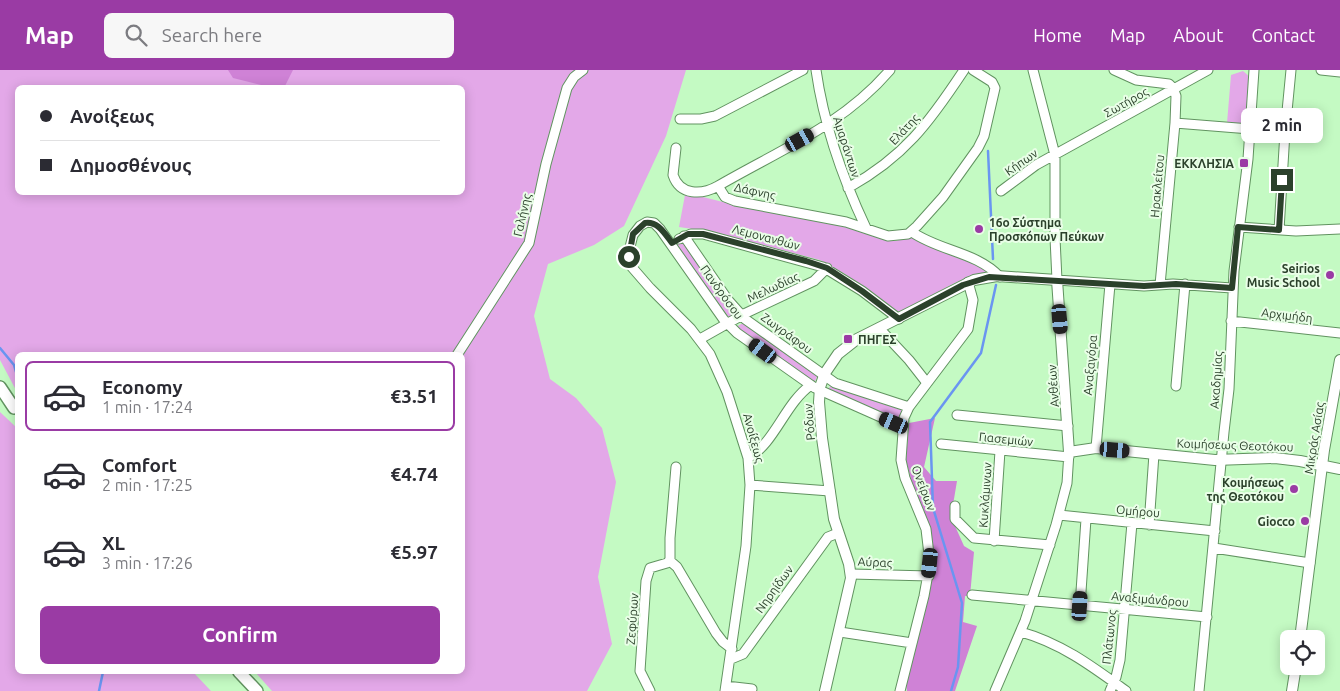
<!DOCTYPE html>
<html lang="en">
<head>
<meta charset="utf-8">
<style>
  :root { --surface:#fff; --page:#f7f7f7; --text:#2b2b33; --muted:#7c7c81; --line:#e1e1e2; --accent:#9a3ba4 }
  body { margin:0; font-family:Ubuntu,sans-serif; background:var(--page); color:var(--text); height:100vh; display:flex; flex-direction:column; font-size:19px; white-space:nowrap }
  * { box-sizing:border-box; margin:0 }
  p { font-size:16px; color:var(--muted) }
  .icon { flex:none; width:28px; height:28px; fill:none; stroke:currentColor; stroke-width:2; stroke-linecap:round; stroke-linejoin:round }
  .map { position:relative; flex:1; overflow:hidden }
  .drawer { position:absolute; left:15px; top:282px; width:450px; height:322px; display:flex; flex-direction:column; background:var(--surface); border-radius:8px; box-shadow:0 2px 12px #0003 }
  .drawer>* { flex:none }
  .hud { position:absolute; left:15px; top:15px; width:450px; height:110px; border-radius:8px; box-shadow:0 2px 12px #0003; display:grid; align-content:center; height:110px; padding:0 25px; background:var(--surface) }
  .buttons { position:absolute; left:1280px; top:560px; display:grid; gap:10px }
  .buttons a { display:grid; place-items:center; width:45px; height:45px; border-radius:8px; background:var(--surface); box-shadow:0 2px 12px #0003; font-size:25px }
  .end { position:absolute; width:22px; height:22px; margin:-11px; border:6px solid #2b412b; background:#fff; box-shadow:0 0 0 2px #fff }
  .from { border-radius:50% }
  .bubble { position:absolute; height:35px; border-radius:8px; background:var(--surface); box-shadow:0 2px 12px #0003; font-size:16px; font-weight:700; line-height:35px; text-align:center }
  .car { position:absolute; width:15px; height:30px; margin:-15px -8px; border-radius:6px; box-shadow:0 0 4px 1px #0007; background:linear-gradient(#222 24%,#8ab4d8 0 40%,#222 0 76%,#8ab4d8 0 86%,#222 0) }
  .hud b { display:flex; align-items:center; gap:18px; height:48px; font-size:19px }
  .hud b+b { border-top:1px solid var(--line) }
  .hud i { width:12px; height:12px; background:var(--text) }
  ul { padding:9px 0 0; list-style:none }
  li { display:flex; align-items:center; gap:15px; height:70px; margin:0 10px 8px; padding:0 15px; border:2px solid transparent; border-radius:8px }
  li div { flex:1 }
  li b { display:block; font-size:19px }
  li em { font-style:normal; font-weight:700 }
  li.current { border-color:var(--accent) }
  li>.icon { width:45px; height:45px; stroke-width:1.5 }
  .primary-button { display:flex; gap:10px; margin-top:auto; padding:10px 25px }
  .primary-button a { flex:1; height:58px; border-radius:8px; background:var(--accent); color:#fff; font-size:20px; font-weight:700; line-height:58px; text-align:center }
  header { display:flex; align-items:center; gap:30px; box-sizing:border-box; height:70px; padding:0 25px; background:var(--accent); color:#fff }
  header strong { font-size:24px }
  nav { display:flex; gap:28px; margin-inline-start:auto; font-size:18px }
  .search { width:350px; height:45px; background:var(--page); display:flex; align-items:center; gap:12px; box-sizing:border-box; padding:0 18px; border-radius:8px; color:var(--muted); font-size:19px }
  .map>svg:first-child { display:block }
  .green { fill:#e3a8e8; fill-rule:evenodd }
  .forest { fill:#cf82d6 }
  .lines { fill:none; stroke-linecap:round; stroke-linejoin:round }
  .stream { stroke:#6a95f1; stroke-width:2.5 }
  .minor-casing { stroke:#619360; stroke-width:11 }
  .tertiary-casing { stroke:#619360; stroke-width:12 }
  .secondary-casing { stroke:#619360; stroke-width:14 }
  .minor { stroke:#fff; stroke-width:9 }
  .tertiary { stroke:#fff; stroke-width:10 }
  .secondary { stroke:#fff; stroke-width:11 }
  .route { stroke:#2b412b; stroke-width:6 }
  .poi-dot { fill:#9a3ba4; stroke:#e9fee7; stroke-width:2 }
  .labels { text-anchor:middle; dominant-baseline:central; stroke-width:4; stroke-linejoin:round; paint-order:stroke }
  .street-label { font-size:12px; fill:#2b412b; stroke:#e9fee7 }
  .poi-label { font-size:12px; font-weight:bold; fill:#2b412b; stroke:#e9fee7; text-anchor:end }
</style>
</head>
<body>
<header>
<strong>Map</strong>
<div class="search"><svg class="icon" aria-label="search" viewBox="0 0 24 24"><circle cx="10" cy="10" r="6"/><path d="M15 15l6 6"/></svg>Search here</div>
<nav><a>Home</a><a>Map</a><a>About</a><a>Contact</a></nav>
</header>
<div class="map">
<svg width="1340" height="621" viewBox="0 0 1340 621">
  <rect width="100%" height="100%" fill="#c4fac3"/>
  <path class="green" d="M0,0H686L666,66L624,156L594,175L548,194L534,246L550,309L576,328L602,358L616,412L598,507L612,574L587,621H272L256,603L462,602V285H18L17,322L0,290ZM18,18H462V122H18Z
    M1243,1L1250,7L1245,55L1227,53L1231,5Z
    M685,125L703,127L739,136L841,154L884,170L895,171L910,167L985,197L989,202C965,203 922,232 900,244L845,204L820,190L713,162L679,157Z
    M684,169L734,245L730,249L676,174Z
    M743,253L818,305L814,313L736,257Z
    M830,316L900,337L902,341L898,352L827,323Z
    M0,342L17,358L18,602L194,603L211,621H0Z"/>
  <path class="forest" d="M228,0H293L284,18L269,17L233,8Z
    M935,348L924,397L936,411H957L951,447L964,476L974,482L970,526H965L963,552L977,556L955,621H907L905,609L931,512L935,486L929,455L912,413L906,390L909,353Z"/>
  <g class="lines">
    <path class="stream" d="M988,81L993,189
      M0,278L14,295L18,309
      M99,621L103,602
      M951,621L958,597L962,533L933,438L930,352L981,283L996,215"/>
    <g class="minor-casing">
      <path id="minor" d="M816,0C824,56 842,107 866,158
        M890,0C843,55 780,80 718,116L725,127L735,131L846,152L888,166L908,164L917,156L943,127L978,78L984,66L995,18L992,12L973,0
        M1033,0L1055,85V168L1057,210L1144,216L1173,214L1232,218
        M1114,0L1136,10L1169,14L1173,18L1176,26L1175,53L1160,215
        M1321,0L1340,2
        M680,49H701L715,46L803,0
        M1175,53L1250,59
        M676,78L673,105C680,126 702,125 718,116
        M848,118C904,87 929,53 964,0
        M1001,121L1036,95L1208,0
        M1239,157L1296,161L1340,159
        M1279,160L1285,62L1291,0
        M912,162C939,181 977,182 1000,207
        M684,166L728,230L745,249L835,313L909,337
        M679,169L691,164H703L823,197L862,221L899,249
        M1231,251L1340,263
        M879,258L909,290L927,313
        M700,269L746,243L814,211L827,198
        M457,285L529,173L546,94L567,18L574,7L583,0
        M1176,316L1185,214
        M957,345L1068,356
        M941,374L1069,387
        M1096,378L1110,214
        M748,388C775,373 785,333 811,315
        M750,415L830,421
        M955,436V449L974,468L1050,475
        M1059,445L1215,461
        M1149,455L1154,384
        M994,471L1000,381
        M1214,478L1310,493
        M670,491L677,497L716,563L723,572L732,579
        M851,504L929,506
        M972,525L1207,547
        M1080,536L1086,449
        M840,562L912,573
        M1021,562C1061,573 1093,597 1126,621
        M731,589L743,584L828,467L838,463
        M726,616L752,619
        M650,621L640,601L646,511L650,498L667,493L670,490V468L676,397
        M725,621L746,476L750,415L748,388L727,322L710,284L691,259L650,218L630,195L629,181L633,165L640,156L647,152L654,153L660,159L724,250L737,263L815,318L903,357
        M900,621L924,526L930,493L926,459L905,408L901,390L904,348L909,337L968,259L973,230L968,212
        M995,621L1025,551L1056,455L1067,413L1069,382
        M1110,621L1116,607L1120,590L1132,453
        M1199,621L1224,362L1229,319L1234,201L1248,89L1254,0"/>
    </g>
    <g class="tertiary-casing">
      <path id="tertiary" d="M1300,569L1324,380L1340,290
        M825,621L851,508L849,494L834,449L822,368L819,332L820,317L825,303L838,284L857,269L974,210L997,206L1057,210L1069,382L1096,378L1215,390L1275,388L1300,391L1340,399
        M1292,621L1296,596"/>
    </g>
    <g class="secondary-casing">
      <path id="secondary" d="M0,317L14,338
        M239,602L257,621"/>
    </g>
    <use href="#minor" class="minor"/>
    <use href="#tertiary" class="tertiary"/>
    <use href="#secondary" class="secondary"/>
  </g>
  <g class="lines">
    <path class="route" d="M629,187L633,164L645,153C658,151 665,164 672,173L688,164H703L806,191L827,198L862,221L899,249L963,215L989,207L1144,216L1176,214L1232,218L1238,157L1279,160L1282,110"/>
  </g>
  <g class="poi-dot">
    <rect x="1239" y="88" width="10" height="10" rx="2.5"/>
    <circle cx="979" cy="159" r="5"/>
    <circle cx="1330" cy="205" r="5"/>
    <rect x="843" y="264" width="10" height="10" rx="2.5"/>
    <circle cx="1294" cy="419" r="5"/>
    <circle cx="1305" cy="451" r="5"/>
  </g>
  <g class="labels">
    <g class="street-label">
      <text transform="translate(1126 32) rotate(-29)">Σωτήρος</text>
      <text transform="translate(904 59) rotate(-47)">Ελάτης</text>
      <text transform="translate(847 77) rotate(72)">Αμαράντων</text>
      <text transform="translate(1021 92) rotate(-35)">Κήπων</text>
      <text transform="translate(1157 116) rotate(-85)">Ηρακλείτου</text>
      <text transform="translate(755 121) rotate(12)">Δάφνης</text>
      <text transform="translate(522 145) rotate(-77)">Γαλήνης</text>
      <text transform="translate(766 167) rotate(15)">Λεμονανθών</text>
      <text transform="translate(773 217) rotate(-25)">Μελωδίας</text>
      <text transform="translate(722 222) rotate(54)">Πανδρόσου</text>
      <text transform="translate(1287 245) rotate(7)">Αρχιμήδη</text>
      <text transform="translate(787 263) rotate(36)">Ζωγράφου</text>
      <text transform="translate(1090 295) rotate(-85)">Αναξαγόρα</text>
      <text transform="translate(1216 310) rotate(-86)">Ακαδημίας</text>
      <text transform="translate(1053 316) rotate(-94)">Ανθέων</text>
      <text transform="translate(809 352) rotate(-95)">Ρόδων</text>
      <text transform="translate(754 368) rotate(75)">Ανοίξεως</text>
      <text transform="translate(1314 368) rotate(-81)">Μικράς Ασίας</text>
      <text transform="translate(1006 369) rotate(6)">Γιασεμιών</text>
      <text transform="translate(1235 375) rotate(2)">Κοιμήσεως Θεοτόκου</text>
      <text transform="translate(924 418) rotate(69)">Ονείρων</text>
      <text transform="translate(985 425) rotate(-86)">Κυκλάμινων</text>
      <text transform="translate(1138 441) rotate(5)">Ομήρου</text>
      <text transform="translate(875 492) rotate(3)">Αύρας</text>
      <text transform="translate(774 519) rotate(-54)">Νηρηίδων</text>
      <text transform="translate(1150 529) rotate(5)">Αναξιμάνδρου</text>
      <text transform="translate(632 549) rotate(-86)">Ζεφύρων</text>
      <text transform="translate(1109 567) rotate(-84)">Πλάτωνος</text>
    </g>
    <g class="poi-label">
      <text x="1234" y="93">ΕΚΚΛΗΣΙΑ</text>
      <text x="989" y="152" text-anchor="start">16ο Σύστημα<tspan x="989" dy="14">Προσκόπων Πεύκων</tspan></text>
      <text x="1320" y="198">Seirios<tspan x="1320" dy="14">Music School</tspan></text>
      <text x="858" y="269" text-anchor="start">ΠΗΓΕΣ</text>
      <text x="1284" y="412">Κοιμήσεως<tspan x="1284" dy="14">της Θεοτόκου</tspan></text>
      <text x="1295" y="451">Giocco</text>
    </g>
  </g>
</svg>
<div class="buttons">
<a><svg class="icon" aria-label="locate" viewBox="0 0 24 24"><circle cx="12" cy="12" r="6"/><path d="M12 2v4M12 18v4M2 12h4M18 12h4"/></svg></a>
</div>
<i class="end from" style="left:629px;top:187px"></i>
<i class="end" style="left:1282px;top:110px"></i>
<div class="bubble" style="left:1241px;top:38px;width:82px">2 min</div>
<i class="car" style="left:800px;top:70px;rotate:61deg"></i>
<i class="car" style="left:1060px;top:249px;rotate:175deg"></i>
<i class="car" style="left:763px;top:281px;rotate:306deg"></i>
<i class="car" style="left:894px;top:353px;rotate:293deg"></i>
<i class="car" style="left:1115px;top:380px;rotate:95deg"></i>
<i class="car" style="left:930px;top:493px;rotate:186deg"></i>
<i class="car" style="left:1080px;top:536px;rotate:4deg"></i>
<div class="hud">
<b><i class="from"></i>Ανοίξεως</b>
<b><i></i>Δημοσθένους</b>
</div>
<section class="drawer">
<ul>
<li class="current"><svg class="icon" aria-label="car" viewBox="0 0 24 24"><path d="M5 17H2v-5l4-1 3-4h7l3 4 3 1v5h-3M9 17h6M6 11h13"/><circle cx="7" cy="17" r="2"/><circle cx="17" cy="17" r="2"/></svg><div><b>Economy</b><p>1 min · 17:24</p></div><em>€3.51</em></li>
<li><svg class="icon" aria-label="car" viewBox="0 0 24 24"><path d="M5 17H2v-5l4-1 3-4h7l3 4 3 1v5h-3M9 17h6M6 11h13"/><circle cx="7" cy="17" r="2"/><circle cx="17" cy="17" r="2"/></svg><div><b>Comfort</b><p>2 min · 17:25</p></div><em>€4.74</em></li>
<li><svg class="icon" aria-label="car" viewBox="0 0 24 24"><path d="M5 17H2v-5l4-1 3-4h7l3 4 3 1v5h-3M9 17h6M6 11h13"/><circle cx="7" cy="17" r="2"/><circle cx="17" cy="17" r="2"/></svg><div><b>XL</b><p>3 min · 17:26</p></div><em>€5.97</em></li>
</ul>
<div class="primary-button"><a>Confirm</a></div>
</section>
</div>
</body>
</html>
